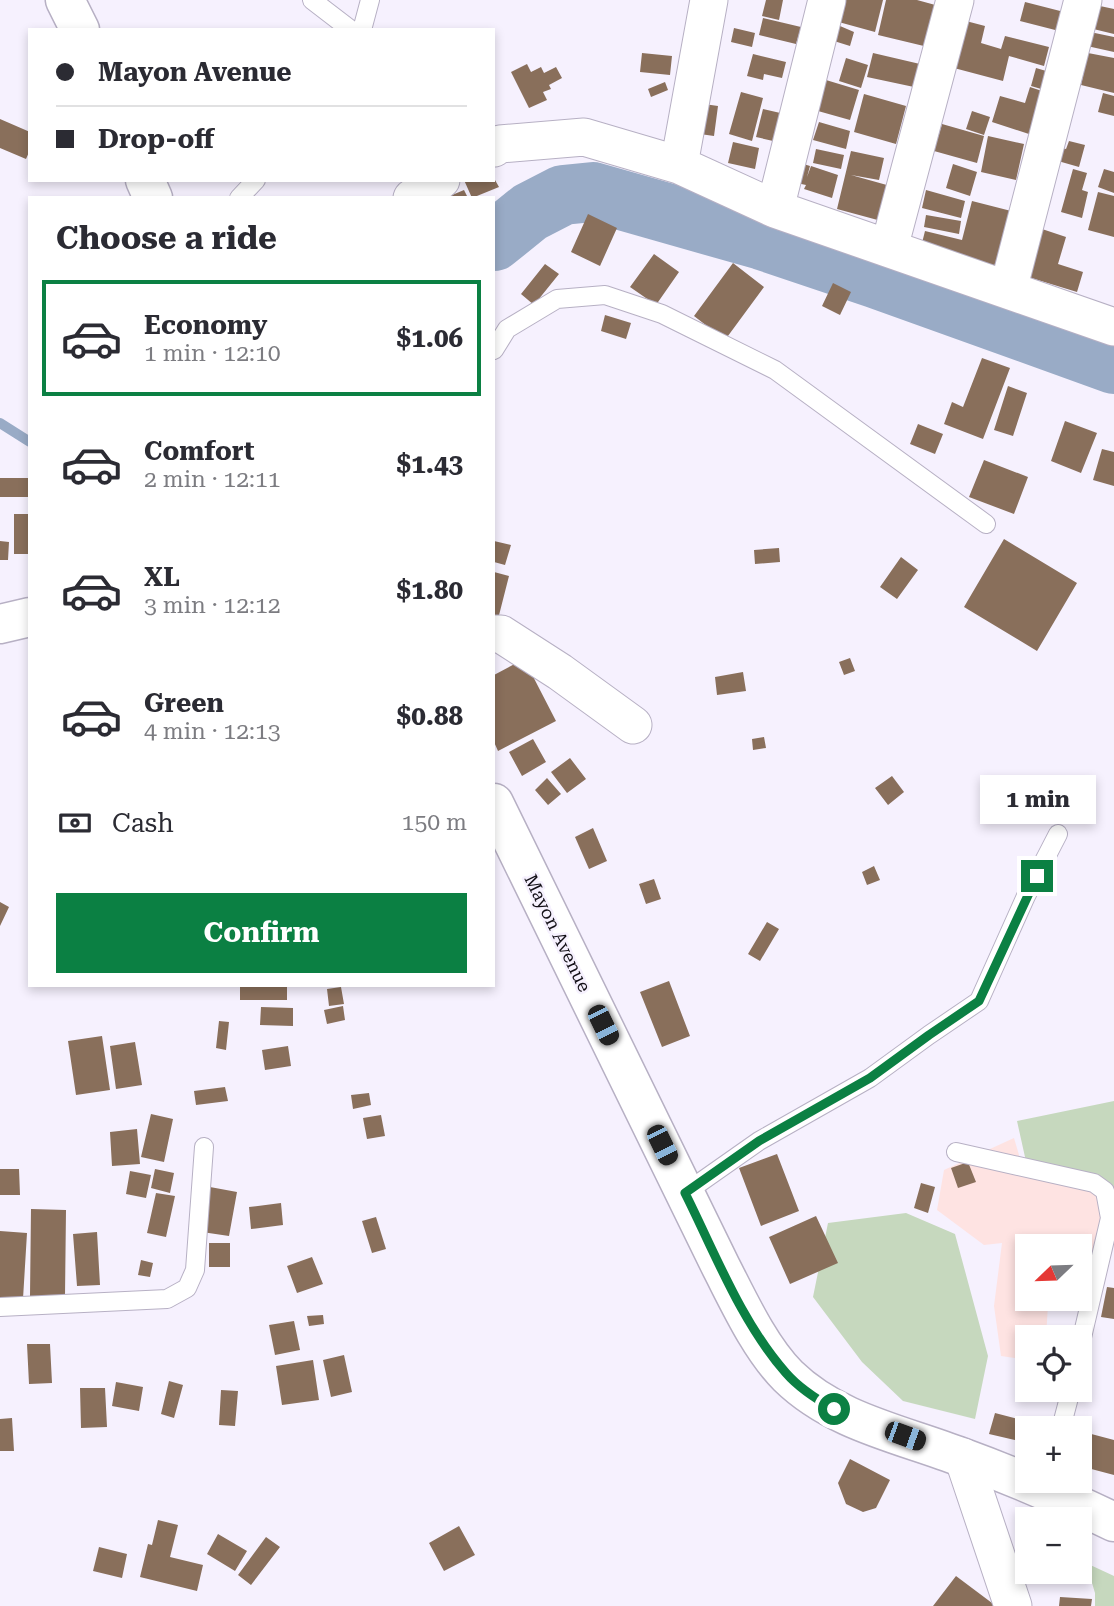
<!DOCTYPE html>
<html lang="en">
<head>
<meta charset="utf-8">
<style>
  :root { --surface:#fff; --page:#f7f7f7; --text:#2b2b33; --muted:#7c7c81; --line:#e1e1e2; --accent:#0b8043 }
  body { margin:0; font-family:"Roboto Serif",serif; background:var(--page); color:var(--text); height:100vh; display:flex; flex-direction:column; font-size:26px; white-space:nowrap }
  * { box-sizing:border-box; margin:0 }
  p { font-size:23px; color:var(--muted) }
  .icon { flex:none; width:38px; height:38px; fill:none; stroke:currentColor; stroke-width:2; stroke-linecap:round; stroke-linejoin:round }
  .map { position:relative; flex:1; overflow:hidden }
  .sheet { position:absolute; left:28px; top:196px; width:467px; height:791px; display:flex; flex-direction:column; background:var(--surface); border-radius:0px; box-shadow:0 4px 10px #0003 }
  .sheet>* { flex:none }
  .hud { position:absolute; left:28px; top:28px; width:467px; height:154px; border-radius:0px; box-shadow:0 4px 10px #0003; display:grid; align-content:center; height:154px; padding:0 28px; background:var(--surface) }
  .needle { width:46px; rotate:247deg }
  .tools { position:absolute; left:1015px; top:1234px; display:grid; gap:14px }
  .tools a { display:grid; place-items:center; width:77px; height:77px; border-radius:0px; background:var(--surface); box-shadow:0 4px 10px #0003; font-size:35px }
  .end { position:absolute; width:32px; height:32px; margin:-16px; border:9px solid #0b8043; background:#fff; box-shadow:0 0 0 4px #fff }
  .from { border-radius:50% }
  .bubble { position:absolute; height:49px; border-radius:0px; background:var(--surface); box-shadow:0 4px 10px #0003; font-size:23px; font-weight:700; line-height:49px; text-align:center }
  .car { position:absolute; width:21px; height:42px; margin:-21px -10px; border-radius:9px; box-shadow:0 0 5px 2px #0007; background:linear-gradient(#222 24%,#8ab4d8 0 40%,#222 0 76%,#8ab4d8 0 86%,#222 0) }
  .hud b { display:flex; align-items:center; gap:24px; height:66px; font-size:26px }
  .hud b+b { border-top:2px solid var(--line) }
  .hud i { width:18px; height:18px; background:var(--text) }
  ul { padding:0; list-style:none }
  li { display:flex; align-items:center; gap:21px; height:116px; margin:0 14px 10px; padding:0 14px; border:4px solid transparent; border-radius:0px }
  li div { flex:1 }
  li b { display:block; font-size:26px }
  li em { font-style:normal; font-weight:700 }
  li.active { border-color:var(--accent) }
  li>.icon { width:63px; height:63px; stroke-width:1.5 }
  h2 { padding:0 28px; font-size:32px; line-height:84px }
  .pay { display:flex; align-items:center; gap:18px; height:77px; padding:0 28px; font-size:26px }
  .pay p { margin-inline-start:auto }
  .primary-button { display:flex; gap:14px; margin-top:auto; padding:14px 28px }
  .primary-button a { flex:1; height:80px; border-radius:0px; background:var(--accent); color:#fff; font-size:28px; font-weight:700; line-height:80px; text-align:center }
  .map>svg:first-child { display:block }
  .industrial { fill:#fee3e2 }
  .green { fill:#c6d8be }
  .lines { fill:none; stroke-linecap:round; stroke-linejoin:round }
  .stream { stroke:#99abc6; stroke-width:10 }
  .river { stroke:#99abc6; stroke-width:60 }
  .building { fill:#896f5b }
  .lane-casing { stroke:#b7b0c4; stroke-width:20 }
  .street-casing { stroke:#b7b0c4; stroke-width:39 }
  .secondary-casing { stroke:#b7b0c4; stroke-width:41 }
  .lane { stroke:#fff; stroke-width:18 }
  .street { stroke:#fff; stroke-width:37 }
  .secondary { stroke:#fff; stroke-width:38 }
  .route { stroke:#0b8043; stroke-width:9 }
  .labels { text-anchor:middle; dominant-baseline:central; stroke-width:5; stroke-linejoin:round; paint-order:stroke }
  .street-label { font-size:18px; fill:#120f16; stroke:#f6f1fe }
</style>
</head>
<body>
<div class="map">
<svg width="1114" height="1606" viewBox="0 0 1114 1606">
  <rect width="100%" height="100%" fill="#f6f1fe"/>
  <path class="industrial" d="M1014,1138L1024,1172L1098,1189L1103,1247L1080,1291V1246H1027V1298L1076,1299L1048,1305L1046,1337H1027V1360L1001,1356L994,1306L1002,1243L984,1245L937,1210L944,1170Z"/>
  <path class="green" d="M1114,1101V1217L1112,1185L1027,1166L1017,1121Z
    M906,1213L955,1234L988,1356L975,1419L903,1401L862,1362L813,1297L828,1223Z
    M1086,1563L1114,1576V1606H1095V1593Z"/>
  <g class="lines">
    <path class="stream" d="M0,423L30,442"/>
    <path class="river" d="M494,241L530,212L563,195L593,192L762,240L875,278L1114,364"/>
  </g>
  <path class="building" d="M766,0H783L779,20L762,16Z
    M841,0H883L875,32L835,21Z
    M886,0H917L939,6L928,47L878,35Z
    M1025,2L1068,13L1063,32L1020,21Z
    M1086,3L1114,9V34L1081,26Z
    M763,18L801,27L796,44L759,35Z
    M966,21L985,26L981,43L1001,49L1005,36L1049,47L1044,66L1009,56L1003,81L954,68Z
    M840,26L854,32L850,46L834,41Z
    M734,28L755,33L752,47L731,42Z
    M1090,32L1114,37V52L1087,46Z
    M642,53L672,56L670,75L640,72Z
    M873,53L920,64L914,87L867,77Z
    M1088,53L1114,58V93L1081,85Z
    M753,54L786,62L782,78L764,74L763,80L747,76Z
    M846,58L868,65L861,88L839,81Z
    M527,64L531,72L541,67L544,73L556,67L562,78L549,85L551,89L543,92L547,100L529,108L511,72Z
    M1036,68L1053,73L1048,91L1031,86Z
    M826,80L859,90L850,120L818,111Z
    M665,82L668,90L651,97L648,89Z
    M1030,87L1048,93L1035,136L992,122L1000,96L1025,103Z
    M741,92L763,98L752,141L729,134Z
    M1103,93L1114,96V116L1098,112Z
    M864,94L906,106L896,144L854,132Z
    M704,104L718,106L714,136L700,134Z
    M763,109L789,115L782,143L756,137Z
    M972,111L990,117L984,135L966,129Z
    M0,119L30,132V150L26,159L0,148Z
    M819,122L850,131L846,149L813,140Z
    M942,124L984,136L977,163L934,151Z
    M988,136L1024,144L1016,180L981,172Z
    M1069,141L1085,145L1079,167L1051,159L1055,146L1066,149Z
    M733,142L759,148L755,169L728,163Z
    M816,149L844,155L841,169L813,163Z
    M851,151L884,158L879,180L851,175L894,187L885,222L837,209Z
    M797,162L810,166L807,177L811,166L838,175L832,198L804,189L806,185L792,182Z
    M953,164L977,172L970,196L946,188Z
    M1073,169L1087,173L1082,190L1088,192L1082,218L1061,212Z
    M1104,169L1114,172V193L1098,187Z
    M464,180H495L499,187L472,198Z
    M464,190L468,198H445Z
    M926,190L965,201L961,218L922,208Z
    M1098,192L1114,196V237L1088,230Z
    M972,201L1019,213L1005,269L921,247L925,231L962,240Z
    M588,214L617,228L600,266L571,252Z
    M926,215L961,221L959,234L924,227Z
    M1042,229L1066,237L1058,264L1083,272L1077,292L1028,277Z
    M654,254L679,272L656,305L630,287Z
    M733,263L764,287L725,340L694,316Z
    M545,264L559,274L534,305L521,294Z
    M833,283L851,292L840,315L822,306Z
    M605,315L631,323L626,339L601,331Z
    M982,358L1010,368L983,439L944,424L952,402L963,407Z
    M1008,386L1027,393L1013,436L994,430Z
    M1065,421L1097,433L1081,473L1051,461Z
    M918,424L943,434L935,454L910,444Z
    M1102,449L1114,452V486L1093,480Z
    M984,460L1028,477L1014,514L969,497Z
    M0,478H30V497H0Z
    M14,514H29V554H14Z
    M1004,539L1077,583L1037,651L964,607Z
    M0,541L9,542L8,560H0Z
    M494,541L511,545L505,565L494,562Z
    M779,548L780,562L755,564L754,550Z
    M901,557L918,570L897,599L880,587Z
    M494,572L509,576L497,623L494,622Z
    M850,658L855,671L844,675L839,662Z
    M524,659L556,721L498,751L494,742V675Z
    M743,672L746,691L717,695L715,677Z
    M764,737L766,748L753,750L752,739Z
    M533,739L546,762L522,776L509,752Z
    M570,758L586,779L567,793L551,772Z
    M892,776L904,792L888,805L875,788Z
    M547,778L561,794L548,805L535,790Z
    M593,828L607,861L589,869L575,837Z
    M874,866L880,880L867,885L862,872Z
    M654,879L661,899L646,904L639,884Z
    M0,902L9,907L0,926Z
    M767,922L779,929L760,961L748,954Z
    M669,981L690,1036L662,1047L640,992Z
    M240,985H287V1000H240Z
    M341,987L344,1004L329,1006L327,989Z
    M343,1006L345,1020L327,1024L324,1010Z
    M261,1007L293,1008V1026L260,1025Z
    M219,1021L229,1022L226,1050L216,1048Z
    M102,1036L110,1090L76,1095L68,1041Z
    M135,1042L142,1085L116,1089L110,1046Z
    M288,1046L291,1066L265,1070L262,1050Z
    M225,1087L228,1101L196,1105L194,1091Z
    M369,1093L371,1105L353,1109L351,1095Z
    M151,1114L173,1119L164,1162L141,1157Z
    M381,1115L385,1136L367,1139L363,1118Z
    M137,1129L140,1164L112,1166L110,1132Z
    M777,1154L799,1211L761,1226L739,1168Z
    M968,1162L976,1182L958,1188L951,1168Z
    M0,1169H19L20,1195H0Z
    M155,1169L174,1173L170,1193L151,1188Z
    M130,1171L151,1175L146,1198L126,1194Z
    M921,1183L935,1187L928,1213L914,1208Z
    M210,1187L237,1192L229,1236L202,1232Z
    M156,1193L175,1196L166,1237L147,1233Z
    M281,1203L283,1225L251,1229L249,1207Z
    M31,1209L66,1210L65,1296H30Z
    M816,1216L838,1263L790,1284L769,1237Z
    M376,1217L386,1249L372,1253L362,1221Z
    M0,1231L27,1233L23,1299L0,1297Z
    M97,1232L100,1285L77,1286L73,1234Z
    M209,1243H230V1267H209Z
    M312,1257L323,1284L297,1293L287,1266Z
    M141,1260L153,1263L150,1277L138,1275Z
    M1107,1287L1114,1288V1319L1101,1317Z
    M323,1315L324,1324L309,1326L307,1316Z
    M294,1321L300,1350L275,1355L269,1325Z
    M27,1344H50L52,1383L29,1384Z
    M344,1355L352,1392L331,1397L323,1360Z
    M313,1360L319,1400L282,1405L276,1366Z
    M169,1381L183,1385L174,1418L161,1414Z
    M116,1382L143,1387L139,1411L112,1406Z
    M80,1388H105L107,1427L81,1428Z
    M221,1390L238,1391L235,1426L219,1425Z
    M995,1413L1049,1427V1428H1027V1443L989,1434Z
    M12,1418L14,1451H0V1419Z
    M1080,1431L1114,1440V1475L1080,1466Z
    M850,1459L890,1480L876,1508L863,1512L846,1504L838,1483Z
    M158,1520L178,1525L170,1557L203,1565L197,1591L140,1577L148,1544L152,1545Z
    M459,1526L475,1555L444,1571L429,1543Z
    M218,1534L247,1551L235,1571L207,1554Z
    M266,1537L280,1547L251,1585L238,1575Z
    M99,1547L127,1554L122,1578L93,1571Z
    M956,1576L996,1606H933Z
    M1060,1597L1092,1599L1091,1606H1059Z"/>
  <g class="lines">
    <g class="lane-casing">
      <path id="lane" d="M312,0L351,30
        M362,30L370,0
        M239,198L256,180
        M494,350L507,329L557,299L605,295L662,314L775,370L986,524
        M956,1152L1094,1183L1105,1191L1110,1218L1080,1346
        M685,1193L759,1141L870,1078L929,1035L979,1001L1026,896L1058,834
        M0,1307L167,1299L187,1288L195,1270L204,1147
        M1061,1428L1071,1390"/>
    </g>
    <g class="street-casing">
      <path id="street" d="M494,148L500,144L584,137L679,165L775,209L1114,327
        M679,165L709,0
        M412,198L441,180
        M775,209L827,0
        M889,248L955,0
        M1008,290L1083,0
        M494,634H501L560,672L633,725
        M963,1457L1013,1606"/>
    </g>
    <g class="secondary-casing">
      <path id="secondary" d="M65,0L80,30
        M145,180L153,198
        M0,624L30,617
        M494,803L721,1267C739,1302 760,1348 788,1376C835,1422 901,1434 961,1457C1013,1476 1064,1498 1114,1522"/>
    </g>
    <use href="#lane" class="lane"/>
    <use href="#street" class="street"/>
    <use href="#secondary" class="secondary"/>
  </g>
  <g class="lines">
    <path class="route" d="M834,1409C816,1399 799,1388 786,1373C741,1322 715,1253 685,1193L759,1141L870,1078L929,1035L979,1001L1037,876"/>
  </g>
  <g class="labels">
    <g class="street-label">
      <text transform="translate(558 933) rotate(64)">Mayon Avenue</text>
    </g>
  </g>
</svg>
<div class="tools">
<a><svg class="needle" viewBox="-14 -14 28 28"><path d="M0-13l5 13h-10z" fill="#e53935"/><path d="M0 13l5-13h-10z" fill="#7c7c81"/></svg></a>
<a><svg class="icon" aria-label="locate" viewBox="0 0 24 24"><circle cx="12" cy="12" r="6"/><path d="M12 2v4M12 18v4M2 12h4M18 12h4"/></svg></a>
<a>+</a>
<a>−</a>
</div>
<i class="end from" style="left:834px;top:1409px"></i>
<i class="end" style="left:1037px;top:876px"></i>
<div class="bubble" style="left:980px;top:775px;width:116px">1 min</div>
<i class="car" style="left:603px;top:1025px;rotate:154deg"></i>
<i class="car" style="left:662px;top:1145px;rotate:154deg"></i>
<i class="car" style="left:905px;top:1436px;rotate:110deg"></i>
<div class="hud">
<b><i class="from"></i>Mayon Avenue</b>
<b><i></i>Drop-off</b>
</div>
<section class="sheet">
<h2>Choose a ride</h2>
<ul>
<li class="active"><svg class="icon" aria-label="car" viewBox="0 0 24 24"><path d="M5 17H2v-5l4-1 3-4h7l3 4 3 1v5h-3M9 17h6M6 11h13"/><circle cx="7" cy="17" r="2"/><circle cx="17" cy="17" r="2"/></svg><div><b>Economy</b><p>1 min · 12:10</p></div><em>$1.06</em></li>
<li><svg class="icon" aria-label="car" viewBox="0 0 24 24"><path d="M5 17H2v-5l4-1 3-4h7l3 4 3 1v5h-3M9 17h6M6 11h13"/><circle cx="7" cy="17" r="2"/><circle cx="17" cy="17" r="2"/></svg><div><b>Comfort</b><p>2 min · 12:11</p></div><em>$1.43</em></li>
<li><svg class="icon" aria-label="car" viewBox="0 0 24 24"><path d="M5 17H2v-5l4-1 3-4h7l3 4 3 1v5h-3M9 17h6M6 11h13"/><circle cx="7" cy="17" r="2"/><circle cx="17" cy="17" r="2"/></svg><div><b>XL</b><p>3 min · 12:12</p></div><em>$1.80</em></li>
<li><svg class="icon" aria-label="car" viewBox="0 0 24 24"><path d="M5 17H2v-5l4-1 3-4h7l3 4 3 1v5h-3M9 17h6M6 11h13"/><circle cx="7" cy="17" r="2"/><circle cx="17" cy="17" r="2"/></svg><div><b>Green</b><p>4 min · 12:13</p></div><em>$0.88</em></li>
</ul>
<div class="pay"><svg class="icon" aria-label="cash" viewBox="0 0 24 24"><path d="M3 7h18v10H3z"/><circle cx="12" cy="12" r="2"/></svg>Cash<p>150 m</p></div>
<div class="primary-button"><a>Confirm</a></div>
</section>
</div>
</body>
</html>
